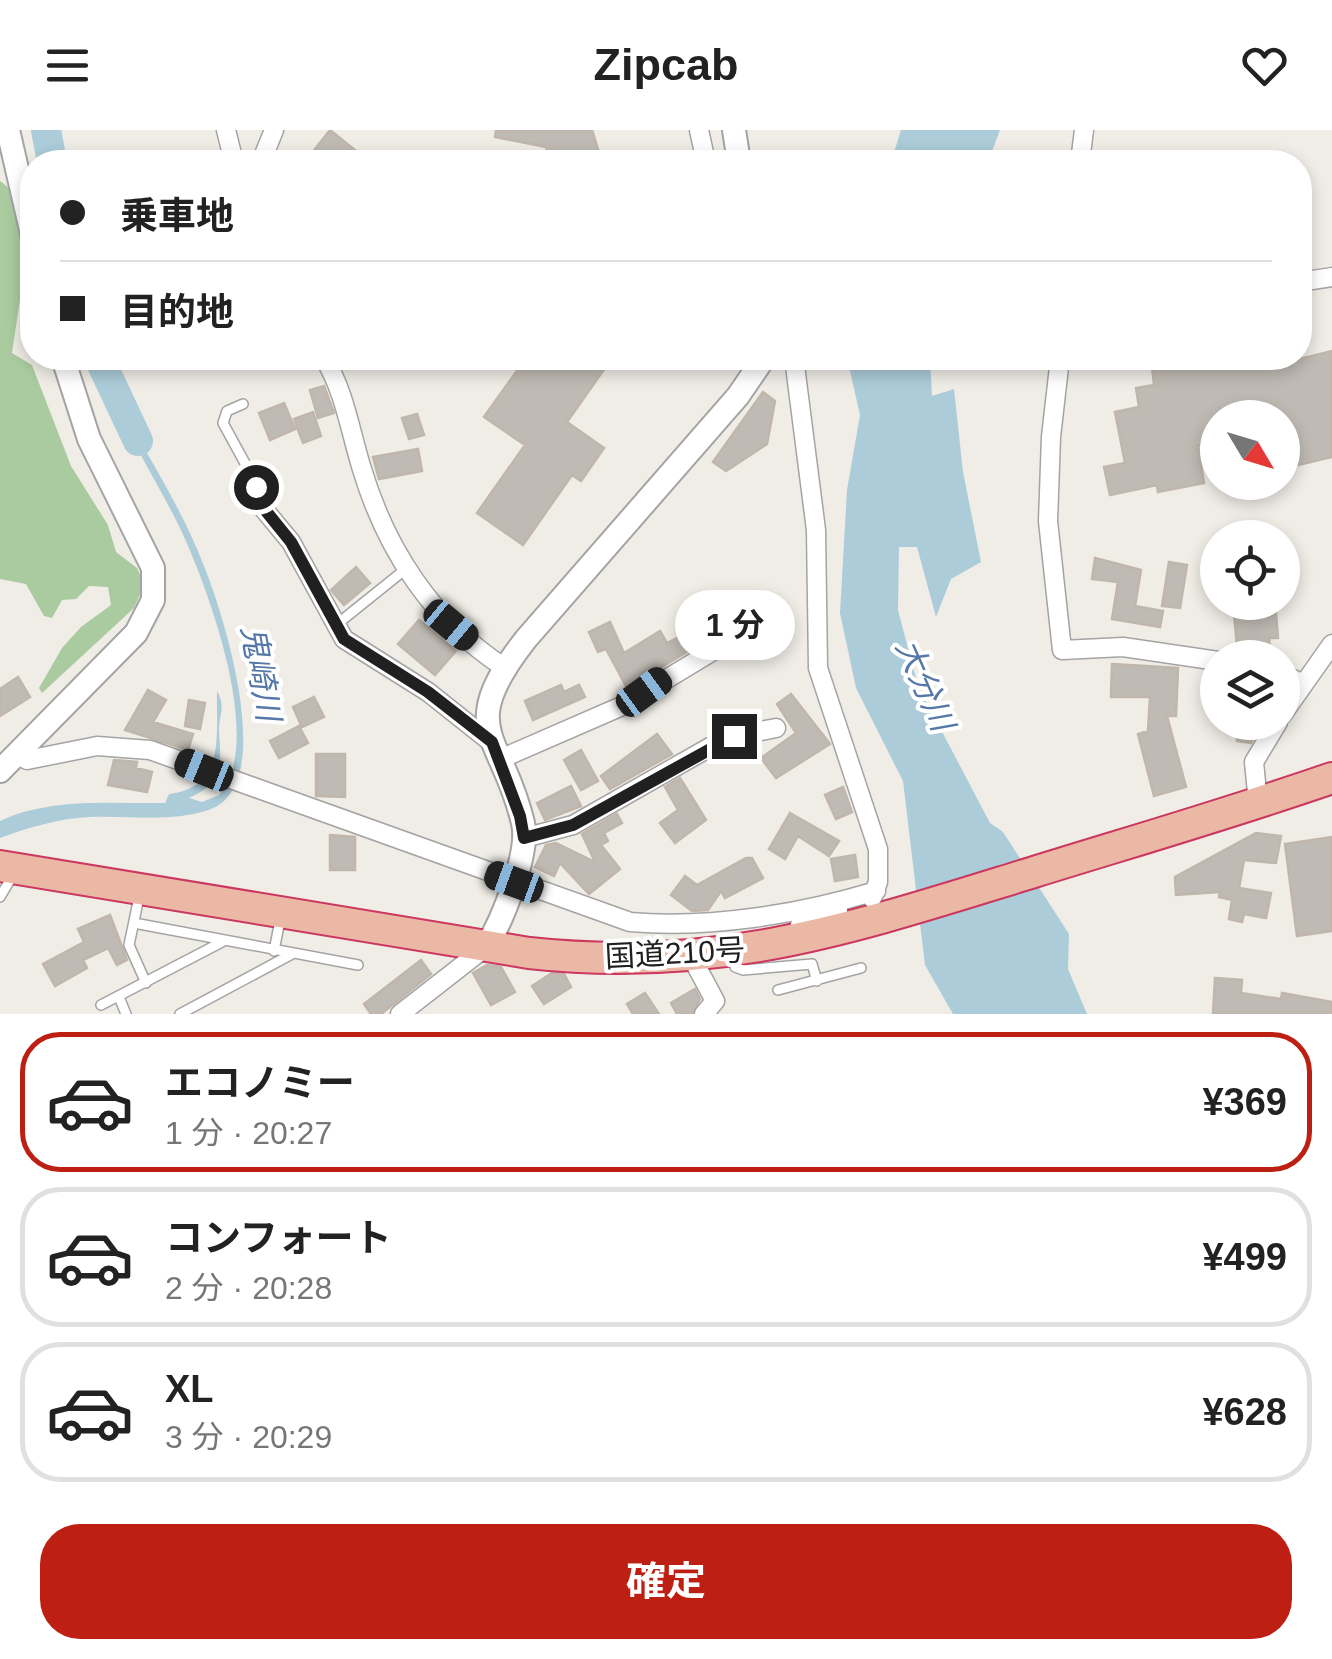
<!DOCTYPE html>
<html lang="ja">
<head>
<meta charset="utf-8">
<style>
  :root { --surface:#fff; --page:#f2f2f2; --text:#222; --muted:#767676; --line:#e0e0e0; --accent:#bd1f13 }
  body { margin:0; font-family:Arial,"Noto Sans JP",sans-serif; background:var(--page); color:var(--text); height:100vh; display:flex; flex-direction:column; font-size:38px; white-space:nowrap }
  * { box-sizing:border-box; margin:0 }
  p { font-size:32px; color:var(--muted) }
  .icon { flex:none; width:55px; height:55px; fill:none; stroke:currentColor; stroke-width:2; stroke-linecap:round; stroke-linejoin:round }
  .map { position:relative; height:884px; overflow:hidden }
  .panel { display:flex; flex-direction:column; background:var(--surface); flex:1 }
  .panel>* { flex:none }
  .hud { position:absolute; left:20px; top:20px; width:1292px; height:220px; border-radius:40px; box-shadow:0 5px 15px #0003; display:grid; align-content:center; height:220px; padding:0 40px; background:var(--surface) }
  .needle { width:65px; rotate:128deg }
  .controls { position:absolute; left:1200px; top:270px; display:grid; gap:20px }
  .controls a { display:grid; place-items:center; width:100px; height:100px; border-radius:50%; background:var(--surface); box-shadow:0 5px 15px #0003; font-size:50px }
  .end { position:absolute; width:45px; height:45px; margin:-22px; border:12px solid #202020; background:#fff; box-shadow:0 0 0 5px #fff }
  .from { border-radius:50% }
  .bubble { position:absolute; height:70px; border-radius:35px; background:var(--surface); box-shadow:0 5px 15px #0003; font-size:32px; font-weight:700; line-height:70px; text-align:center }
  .car { position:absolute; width:30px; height:60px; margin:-30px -15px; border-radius:12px; box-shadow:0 0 8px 2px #0007; background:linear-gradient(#222 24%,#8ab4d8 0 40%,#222 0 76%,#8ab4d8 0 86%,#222 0) }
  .hud b { display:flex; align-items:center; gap:35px; height:95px; font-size:38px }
  .hud b+b { border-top:2px solid var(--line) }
  .hud i { width:25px; height:25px; background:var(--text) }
  ul { padding:18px 0 0; list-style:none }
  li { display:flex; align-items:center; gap:30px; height:140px; margin:0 20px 15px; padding:0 20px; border:5px solid var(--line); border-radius:40px }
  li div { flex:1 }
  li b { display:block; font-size:38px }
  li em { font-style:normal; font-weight:700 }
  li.on { border-color:var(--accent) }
  li>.icon { width:90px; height:90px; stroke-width:1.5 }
  .primary-button { display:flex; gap:20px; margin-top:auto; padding:20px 40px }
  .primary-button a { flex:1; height:115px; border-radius:40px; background:var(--accent); color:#fff; font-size:40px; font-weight:700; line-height:115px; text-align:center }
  header { display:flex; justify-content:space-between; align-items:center; height:130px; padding:0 40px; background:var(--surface); font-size:45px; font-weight:700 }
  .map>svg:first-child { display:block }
  .forest { fill:#aacba0 }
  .water { fill:#acccd9 }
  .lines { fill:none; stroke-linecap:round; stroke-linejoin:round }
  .river { stroke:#acccd9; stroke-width:30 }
  .building { fill:#c0bab4; stroke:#c0b6ab; stroke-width:2.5 }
  .service-casing { stroke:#a4a4a4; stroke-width:12 }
  .minor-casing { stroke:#a4a4a4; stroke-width:21 }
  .tertiary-casing { stroke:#a4a4a4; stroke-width:26 }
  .trunk-casing { stroke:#cb375f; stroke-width:34 }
  .service { stroke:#fff; stroke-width:9 }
  .minor { stroke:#fff; stroke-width:18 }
  .tertiary { stroke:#fff; stroke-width:22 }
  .trunk { stroke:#eab8a4; stroke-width:30 }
  .route { stroke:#202020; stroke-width:12 }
  .labels { text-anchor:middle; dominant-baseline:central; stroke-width:8; stroke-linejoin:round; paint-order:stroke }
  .street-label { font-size:30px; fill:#202020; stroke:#fff }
  .water-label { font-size:32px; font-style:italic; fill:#5578a7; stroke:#fff }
</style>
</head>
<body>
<header><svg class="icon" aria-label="menu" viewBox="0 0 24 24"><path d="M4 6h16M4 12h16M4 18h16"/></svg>Zipcab<svg class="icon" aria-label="heart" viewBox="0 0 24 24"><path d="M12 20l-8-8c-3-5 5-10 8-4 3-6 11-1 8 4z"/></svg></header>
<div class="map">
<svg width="1332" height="884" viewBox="0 0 1332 884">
  <rect width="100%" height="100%" fill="#f0ede7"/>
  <path class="forest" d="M0,51C35,75 32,122 32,159L23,149L12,223L32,235L71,336L108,395L116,422L137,438L145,454L134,478L42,563L39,558L62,518L81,497L111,475L108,457L89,456L76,469L62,470L52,488L44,486L26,454L0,449Z"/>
  <path class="water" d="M901,0H1000L988,32H891Z
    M847,228H930L932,266L954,259L963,342L981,432L951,449L936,487L917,417H899L898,480L918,556L990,693L1003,702L1069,804L1068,839L1087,884H953L925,835L903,651L856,558L840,483L847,360L860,285Z
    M116,273L128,282L143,306L141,313C164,352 188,394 204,436C223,483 278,653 211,679C173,693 128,685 89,687C57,689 30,697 0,708V691C52,667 110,674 165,673L169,664C226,657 216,606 217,561C226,576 219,585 219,601C221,633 225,652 189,668L202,672L219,665C265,613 210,466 185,409C164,362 135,321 116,273Z"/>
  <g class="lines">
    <path class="river" d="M46,0L52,32
      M99,228L138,311"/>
  </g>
  <path class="building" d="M330,0L360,24L352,32H331L315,19Z
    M496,0H592L602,32H551L546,17L495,7Z
    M1332,221V327L1286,338L1282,288H1215L1218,312L1198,316L1204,353L1158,362L1157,355L1110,365L1104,337L1125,333L1115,282L1139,277L1136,258L1154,255L1151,228H1252L1255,240Z
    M526,228H612L567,292L604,318L581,351L572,345L523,415L477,383L525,315L484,287Z
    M324,256L334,283L318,288L310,260Z
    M763,262L775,271L767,314L726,341L713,332Z
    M284,273L295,299L270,310L259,283Z
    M313,282L321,306L303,313L294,289Z
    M417,284L424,305L409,309L402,288Z
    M418,319L422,341L379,349L373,327Z
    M1095,428L1141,440L1135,476L1163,481L1160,497L1112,489L1118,452L1092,449Z
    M1169,432L1187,435L1180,478L1162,476Z
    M356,437L370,453L344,475L331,460Z
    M1233,472H1275L1278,508H1269L1271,528H1238Z
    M419,490L456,521L435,545L398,514Z
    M712,490L718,503L627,558L606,519L598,522L589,502L610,492L624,523L660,501L667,513Z
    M1112,534L1178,538L1176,586H1167L1186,657L1154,666L1138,604L1148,601L1150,567H1111Z
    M18,547L30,567L0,586V559Z
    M561,555L564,562L579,555L585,567L533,590L525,571Z
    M148,560L166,570L153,592L193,604L188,620L125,600Z
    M791,564L830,614L776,648L761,628L796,603L777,574Z
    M314,567L324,587L302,597L293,577Z
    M189,570L205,573L200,599L185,596Z
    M1239,592H1261L1251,613L1237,611Z
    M299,596L308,613L279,628L270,611Z
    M657,604L672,624L610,659L601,646Z
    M581,620L598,651L581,660L564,630Z
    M316,624H345V667L316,666Z
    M114,630L137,632L136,638L152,642L147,662L108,655Z
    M680,648L706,690L675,713L660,693L678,680L665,657Z
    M571,656L581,676L545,690L537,673Z
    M843,657L852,682L836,689L825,665Z
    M790,683L839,711L829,726L798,706L785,729L769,719Z
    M617,684L622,693L604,703L608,711L601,715L620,739L589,764L560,733L554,746L535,737L546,715L556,713L595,732L582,704Z
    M1256,703L1281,706L1276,733L1244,730L1239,758L1271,763L1266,788L1244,784L1242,792L1229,789L1232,770L1219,767L1220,762L1176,765L1175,747Z
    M330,705L355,707V740H330Z
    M1332,707V801L1297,806L1285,714Z
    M855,725L858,747L835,751L831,729Z
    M746,728H752L763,748L725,768L721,761L708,780L692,781L671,765L685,746L697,755Z
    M110,785L127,830L117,835L108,818L83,830L87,838L55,856L43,834L84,812L78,799Z
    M421,830L431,844L381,884H371L364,874Z
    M487,835L501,837L515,862L491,875L473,843Z
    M552,843L564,844L571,857L544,874L532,856Z
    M1215,848L1242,850L1241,863L1281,869L1282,863L1332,872V884H1213Z
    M695,859L700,869L692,884H677L671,873Z
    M645,863L659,884H633L627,874Z"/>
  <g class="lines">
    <g class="service-casing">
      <path id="service" d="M243,274L227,281L223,293L252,346L257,371
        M336,495L407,438
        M0,767L13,745
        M139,767L129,815L146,853
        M134,793L358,835
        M274,821L281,785
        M733,826L735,837L743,840L812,834L817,851
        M778,860L861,838
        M119,867L126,884
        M101,875L222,812
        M180,884L292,824"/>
    </g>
    <g class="minor-casing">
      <path id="minor" d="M226,0L234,32
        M699,0L706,32
        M261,32L274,0
        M1080,32L1084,0
        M1300,152L1332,147
        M324,228C344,260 350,300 361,336C385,418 432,491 505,538
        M794,228L816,400L818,538L878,719V752L872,768
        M1060,228L1051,307L1048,391L1062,520L1123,517L1218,531
        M257,371L291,412L344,509L428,562L491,612
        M1282,544L1303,554
        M1282,585L1332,514
        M20,626L27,630L97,616L150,620L630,792C709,799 800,784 876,761
        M498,630L622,576L736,507
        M1258,673L1254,632L1278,592
        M524,708L573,695L726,608L776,598
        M796,812L800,795L838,781
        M691,826L715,871L704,884
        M400,884L486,817"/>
    </g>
    <g class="tertiary-casing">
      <path id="tertiary" d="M8,0L32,104
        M734,0L739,32
        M0,641L136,503L153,470V438L89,309L63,228
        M486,817C502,791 530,723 523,693C502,603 454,601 526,509L738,266L764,228"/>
    </g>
    <g class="trunk-casing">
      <path id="trunk" d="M0,736L529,823C721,844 855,797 1034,742C1134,711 1234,682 1332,648"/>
    </g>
    <use href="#service" class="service"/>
    <use href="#minor" class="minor"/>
    <use href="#tertiary" class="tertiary"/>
    <use href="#trunk" class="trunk"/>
  </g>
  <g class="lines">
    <path class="route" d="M256,357L257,370L291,412L344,509L428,562L492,612L520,686L524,708L573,695L734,606"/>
  </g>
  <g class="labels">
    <g class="street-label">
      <text transform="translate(675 823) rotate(-3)">国道210号</text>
    </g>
    <g class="water-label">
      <text transform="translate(261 543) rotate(80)">鬼崎川</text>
      <text transform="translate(925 555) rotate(66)">大分川</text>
    </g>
  </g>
</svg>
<div class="controls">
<a><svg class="needle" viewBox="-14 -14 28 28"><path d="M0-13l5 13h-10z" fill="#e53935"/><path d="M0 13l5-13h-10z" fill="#767676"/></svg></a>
<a><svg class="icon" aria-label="locate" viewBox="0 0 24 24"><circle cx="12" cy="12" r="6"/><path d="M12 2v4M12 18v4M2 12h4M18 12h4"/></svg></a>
<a><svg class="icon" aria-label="layers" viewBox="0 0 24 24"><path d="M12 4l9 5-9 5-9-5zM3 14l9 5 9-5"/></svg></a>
</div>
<i class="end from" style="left:256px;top:357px"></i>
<i class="end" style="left:734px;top:606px"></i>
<div class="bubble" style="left:675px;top:460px;width:120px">1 分</div>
<i class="car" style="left:451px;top:495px;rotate:130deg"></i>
<i class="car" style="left:644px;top:562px;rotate:54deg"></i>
<i class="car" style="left:204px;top:640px;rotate:292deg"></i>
<i class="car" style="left:514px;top:752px;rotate:290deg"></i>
<div class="hud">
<b><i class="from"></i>乗車地</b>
<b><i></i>目的地</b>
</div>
</div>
<section class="panel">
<ul>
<li class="on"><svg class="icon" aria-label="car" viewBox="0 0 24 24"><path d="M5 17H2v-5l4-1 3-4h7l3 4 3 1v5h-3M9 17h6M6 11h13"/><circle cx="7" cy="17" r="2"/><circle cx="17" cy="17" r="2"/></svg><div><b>エコノミー</b><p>1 分 · 20:27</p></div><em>¥369</em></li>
<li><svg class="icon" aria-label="car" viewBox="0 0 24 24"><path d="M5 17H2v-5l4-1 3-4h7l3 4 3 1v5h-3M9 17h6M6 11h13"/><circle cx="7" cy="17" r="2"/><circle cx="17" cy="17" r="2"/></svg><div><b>コンフォート</b><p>2 分 · 20:28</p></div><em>¥499</em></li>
<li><svg class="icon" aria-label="car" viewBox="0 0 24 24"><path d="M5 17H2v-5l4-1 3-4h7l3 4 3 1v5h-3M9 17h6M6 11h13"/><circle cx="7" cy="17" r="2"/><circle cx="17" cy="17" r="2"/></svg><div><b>XL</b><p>3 分 · 20:29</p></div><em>¥628</em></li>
</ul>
<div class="primary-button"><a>確定</a></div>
</section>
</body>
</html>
